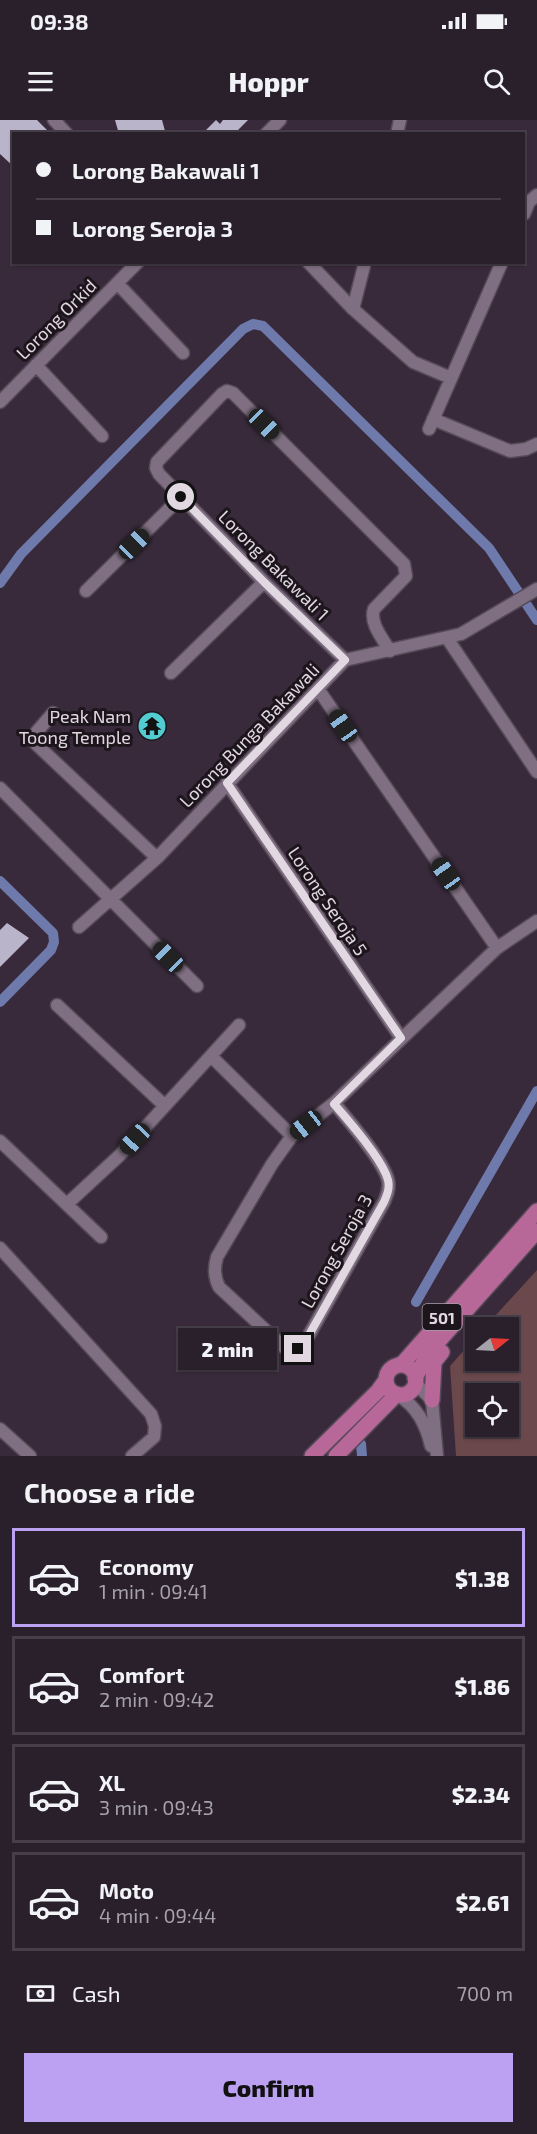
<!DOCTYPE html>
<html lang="en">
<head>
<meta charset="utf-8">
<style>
  :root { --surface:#2a202c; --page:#322834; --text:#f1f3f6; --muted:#a5a3a9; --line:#463e48; --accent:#bca0f2 }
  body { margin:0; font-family:"Exo 2",sans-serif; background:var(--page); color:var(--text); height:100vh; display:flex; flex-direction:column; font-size:22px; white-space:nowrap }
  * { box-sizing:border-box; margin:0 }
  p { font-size:20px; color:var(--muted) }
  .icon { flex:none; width:33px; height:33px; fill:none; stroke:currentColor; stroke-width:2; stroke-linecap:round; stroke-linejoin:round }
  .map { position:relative; height:1336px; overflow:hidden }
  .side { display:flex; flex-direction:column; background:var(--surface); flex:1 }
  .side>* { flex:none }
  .guide { position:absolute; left:12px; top:12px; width:513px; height:132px; border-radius:0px; box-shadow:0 2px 4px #0004,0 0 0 2px var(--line); display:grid; align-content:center; height:132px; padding:0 24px; background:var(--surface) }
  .needle { width:39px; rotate:72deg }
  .tools { position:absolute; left:465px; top:1197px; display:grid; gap:12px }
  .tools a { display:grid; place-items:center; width:54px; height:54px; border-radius:0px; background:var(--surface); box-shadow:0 2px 4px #0004,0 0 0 2px var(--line); font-size:30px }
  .end { position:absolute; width:27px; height:27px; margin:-14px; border:8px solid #e1d8e2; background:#111; box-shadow:0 0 0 3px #111 }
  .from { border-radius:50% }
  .bubble { position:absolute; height:42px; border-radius:0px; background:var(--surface); box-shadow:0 2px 4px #0004,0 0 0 2px var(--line); font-size:20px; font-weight:800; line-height:42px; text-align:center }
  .car { position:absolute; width:18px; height:36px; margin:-18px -9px; border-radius:8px; box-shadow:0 0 4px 2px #0007; background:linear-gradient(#222 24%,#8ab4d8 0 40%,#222 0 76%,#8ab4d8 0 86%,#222 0) }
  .guide b { display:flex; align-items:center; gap:21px; height:57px; font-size:22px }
  .guide b+b { border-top:2px solid var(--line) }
  .guide i { width:15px; height:15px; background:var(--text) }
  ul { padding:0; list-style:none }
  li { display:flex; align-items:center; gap:18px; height:99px; margin:0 12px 9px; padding:0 12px; border:3px solid var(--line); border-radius:0px }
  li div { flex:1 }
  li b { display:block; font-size:22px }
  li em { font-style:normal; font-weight:800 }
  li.on { border-color:var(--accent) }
  li>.icon { width:54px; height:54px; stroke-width:1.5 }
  h2 { padding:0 24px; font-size:27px; line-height:72px }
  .pay { display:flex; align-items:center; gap:15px; height:66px; padding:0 24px; font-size:22px }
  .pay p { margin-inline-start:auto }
  .action { display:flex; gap:12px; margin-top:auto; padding:12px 24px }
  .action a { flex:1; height:69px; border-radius:0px; background:var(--accent); color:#111; font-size:24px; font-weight:800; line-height:69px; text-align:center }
  .status { display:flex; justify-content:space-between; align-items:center; height:42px; padding:0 30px; background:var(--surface); direction:ltr }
  .status svg { height:16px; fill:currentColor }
  header { display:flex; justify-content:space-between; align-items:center; height:78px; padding:0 24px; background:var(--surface); font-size:27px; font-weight:800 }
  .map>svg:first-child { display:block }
  .green { fill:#6a484b; fill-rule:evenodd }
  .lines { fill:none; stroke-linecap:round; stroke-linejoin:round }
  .canal { stroke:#6e7aab; stroke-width:10 }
  .building { fill:#bab4cb }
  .minor-casing { stroke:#554957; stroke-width:15 }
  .major-casing { stroke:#554957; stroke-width:18 }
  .minor { stroke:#806f82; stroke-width:12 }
  .major { stroke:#b76898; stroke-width:15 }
  .route { stroke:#e1d8e2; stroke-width:8 }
  .labels { text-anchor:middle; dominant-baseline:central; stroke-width:6; stroke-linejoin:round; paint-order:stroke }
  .shield { fill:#1c151c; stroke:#a69ea7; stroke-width:1.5 }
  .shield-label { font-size:16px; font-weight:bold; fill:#e1d8e2 }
  .street-label { font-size:18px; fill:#e1d8e2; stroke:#1c151c }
  .poi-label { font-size:18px; fill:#e1d8e2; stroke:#1c151c; text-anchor:end }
</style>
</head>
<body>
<div class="status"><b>09:38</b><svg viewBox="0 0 49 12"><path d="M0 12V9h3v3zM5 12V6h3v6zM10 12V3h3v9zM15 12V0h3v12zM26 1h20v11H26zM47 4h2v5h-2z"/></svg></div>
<header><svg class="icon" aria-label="menu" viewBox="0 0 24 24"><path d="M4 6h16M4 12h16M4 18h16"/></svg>Hoppr<svg class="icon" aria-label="search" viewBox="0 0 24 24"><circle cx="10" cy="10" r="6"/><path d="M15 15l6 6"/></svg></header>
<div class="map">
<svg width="537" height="1336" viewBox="0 0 537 1336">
  <rect width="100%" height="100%" fill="#382a3a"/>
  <path class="green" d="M537,1150V1336H456L450,1246L475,1218L476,1240H508V1208L485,1207ZM476,1274H508V1306H476Z"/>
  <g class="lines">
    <path class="canal" d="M0,463L21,434L243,209L253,204L263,206L489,428L537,500
      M0,761L53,813L54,822L51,830L0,882
      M416,1182L537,971
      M361,1324L362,1336"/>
  </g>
  <path class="building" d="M0,0H37L51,14H14V47L0,34Z
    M115,0H162L165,11L156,14H119Z
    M216,0L220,4L223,0H248L234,14H202Z
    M7,803L29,818L0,847V810Z"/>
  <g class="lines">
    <g class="minor-casing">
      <path id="minor" d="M54,0L67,14
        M266,14L280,0
        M397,14L400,0
        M524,94L529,82L537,75
        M308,142L353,189L413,242L451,258
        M117,163L183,233
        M353,189L365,142
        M36,245L102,316
        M0,282L138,142
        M433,299L510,331L526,329L537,324
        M429,309L502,142
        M86,471L181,377
        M447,518L537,652
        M345,540L264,462L159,354L156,348L157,342L222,274L227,271L233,273L404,444L406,456L374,489C369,503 383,519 390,531
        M171,553L264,462
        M318,569L497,828
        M53,593L34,615L36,624L157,738
        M227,663L401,918
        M0,668L197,866
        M79,807L157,738L345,540L461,514L537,469
        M57,885L165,986
        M212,937L292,1016
        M334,983C348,1000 383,1040 388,1060C390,1068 387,1075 384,1082L309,1215C303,1225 299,1233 286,1229L219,1167C214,1156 214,1148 217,1137L272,1044L292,1016L334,983L497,828L537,801
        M0,1021L101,1117
        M67,1084L120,1035L239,905
        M0,1128L151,1294L155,1306L154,1317L132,1336
        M415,1263L432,1280L437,1336
        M398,1275C417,1287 426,1304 431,1326
        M0,1309L30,1336"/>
    </g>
    <g class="major-casing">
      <path id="major" d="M386 1260a15 15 0 1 1 30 0a15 15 0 1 1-30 0Z
        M394,1247L403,1243L537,1091
        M415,1258L429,1232L537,1111
        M432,1280L434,1242L442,1232
        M312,1336L378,1271L386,1260
        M336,1336L397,1274"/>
    </g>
    <use href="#minor" class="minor"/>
    <use href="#major" class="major"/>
  </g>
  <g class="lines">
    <path class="route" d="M181,377L264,462L345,540L227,663L401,918L334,984C349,1001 383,1040 388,1060C390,1068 387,1075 384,1082L309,1215L298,1229"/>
  </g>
  <defs>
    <g id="temple-disc" transform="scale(1.5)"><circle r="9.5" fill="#52ccd0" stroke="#1c151c"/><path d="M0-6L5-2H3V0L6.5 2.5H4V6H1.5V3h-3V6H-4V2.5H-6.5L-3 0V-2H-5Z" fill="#111"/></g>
  </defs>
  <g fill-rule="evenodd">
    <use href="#temple-disc" x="152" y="606"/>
  </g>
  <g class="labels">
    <rect class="shield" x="422.5" y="1184" width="39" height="26" rx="4.5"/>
    <g class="shield-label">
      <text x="442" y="1197">501</text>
    </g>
    <g class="street-label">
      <text transform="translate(56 199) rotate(-45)">Lorong Orkid</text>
      <text transform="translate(274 445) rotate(45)">Lorong Bakawali 1</text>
      <text transform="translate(249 615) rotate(-46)">Lorong Bunga Bakawali</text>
      <text transform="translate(328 781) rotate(56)">Lorong Seroja 5</text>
      <text transform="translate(336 1131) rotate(-61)">Lorong Seroja 3</text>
    </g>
    <g class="poi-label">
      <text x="131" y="596">Peak Nam<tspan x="131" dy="21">Toong Temple</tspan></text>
    </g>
  </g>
</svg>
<div class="tools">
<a><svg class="needle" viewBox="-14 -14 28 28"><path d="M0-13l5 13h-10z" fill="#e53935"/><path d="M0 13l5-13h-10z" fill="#a5a3a9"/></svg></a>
<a><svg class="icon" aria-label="locate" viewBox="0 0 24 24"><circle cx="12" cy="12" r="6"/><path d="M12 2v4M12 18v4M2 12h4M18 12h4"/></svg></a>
</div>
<i class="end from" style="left:181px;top:377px"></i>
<i class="end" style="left:298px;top:1229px"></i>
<div class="bubble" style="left:178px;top:1208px;width:99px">2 min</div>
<i class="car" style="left:264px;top:304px;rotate:135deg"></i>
<i class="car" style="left:134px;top:424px;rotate:45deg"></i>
<i class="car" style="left:343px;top:606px;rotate:325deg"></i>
<i class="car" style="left:446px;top:754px;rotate:325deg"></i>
<i class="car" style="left:168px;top:837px;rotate:315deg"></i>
<i class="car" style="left:306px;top:1005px;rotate:232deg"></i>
<i class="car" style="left:135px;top:1019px;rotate:223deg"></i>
<div class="guide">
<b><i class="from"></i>Lorong Bakawali 1</b>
<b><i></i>Lorong Seroja 3</b>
</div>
</div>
<section class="side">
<h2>Choose a ride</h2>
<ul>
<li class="on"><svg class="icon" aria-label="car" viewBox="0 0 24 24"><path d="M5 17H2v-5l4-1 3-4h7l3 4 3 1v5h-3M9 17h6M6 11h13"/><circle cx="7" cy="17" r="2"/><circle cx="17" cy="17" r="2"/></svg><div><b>Economy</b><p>1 min · 09:41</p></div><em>$1.38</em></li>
<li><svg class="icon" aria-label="car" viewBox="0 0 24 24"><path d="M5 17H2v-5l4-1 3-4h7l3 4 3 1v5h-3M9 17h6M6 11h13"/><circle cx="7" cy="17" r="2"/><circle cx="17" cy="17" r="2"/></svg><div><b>Comfort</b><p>2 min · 09:42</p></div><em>$1.86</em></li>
<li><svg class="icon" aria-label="car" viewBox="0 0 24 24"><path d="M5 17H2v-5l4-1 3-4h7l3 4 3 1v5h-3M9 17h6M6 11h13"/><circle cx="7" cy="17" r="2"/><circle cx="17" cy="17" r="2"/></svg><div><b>XL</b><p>3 min · 09:43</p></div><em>$2.34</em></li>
<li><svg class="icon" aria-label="car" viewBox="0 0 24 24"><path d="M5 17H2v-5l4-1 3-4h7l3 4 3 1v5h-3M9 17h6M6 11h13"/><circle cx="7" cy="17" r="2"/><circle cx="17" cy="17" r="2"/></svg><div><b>Moto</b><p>4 min · 09:44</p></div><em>$2.61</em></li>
</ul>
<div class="pay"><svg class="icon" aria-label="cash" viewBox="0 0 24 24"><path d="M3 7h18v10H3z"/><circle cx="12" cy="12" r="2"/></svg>Cash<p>700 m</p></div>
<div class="action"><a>Confirm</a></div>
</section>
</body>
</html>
